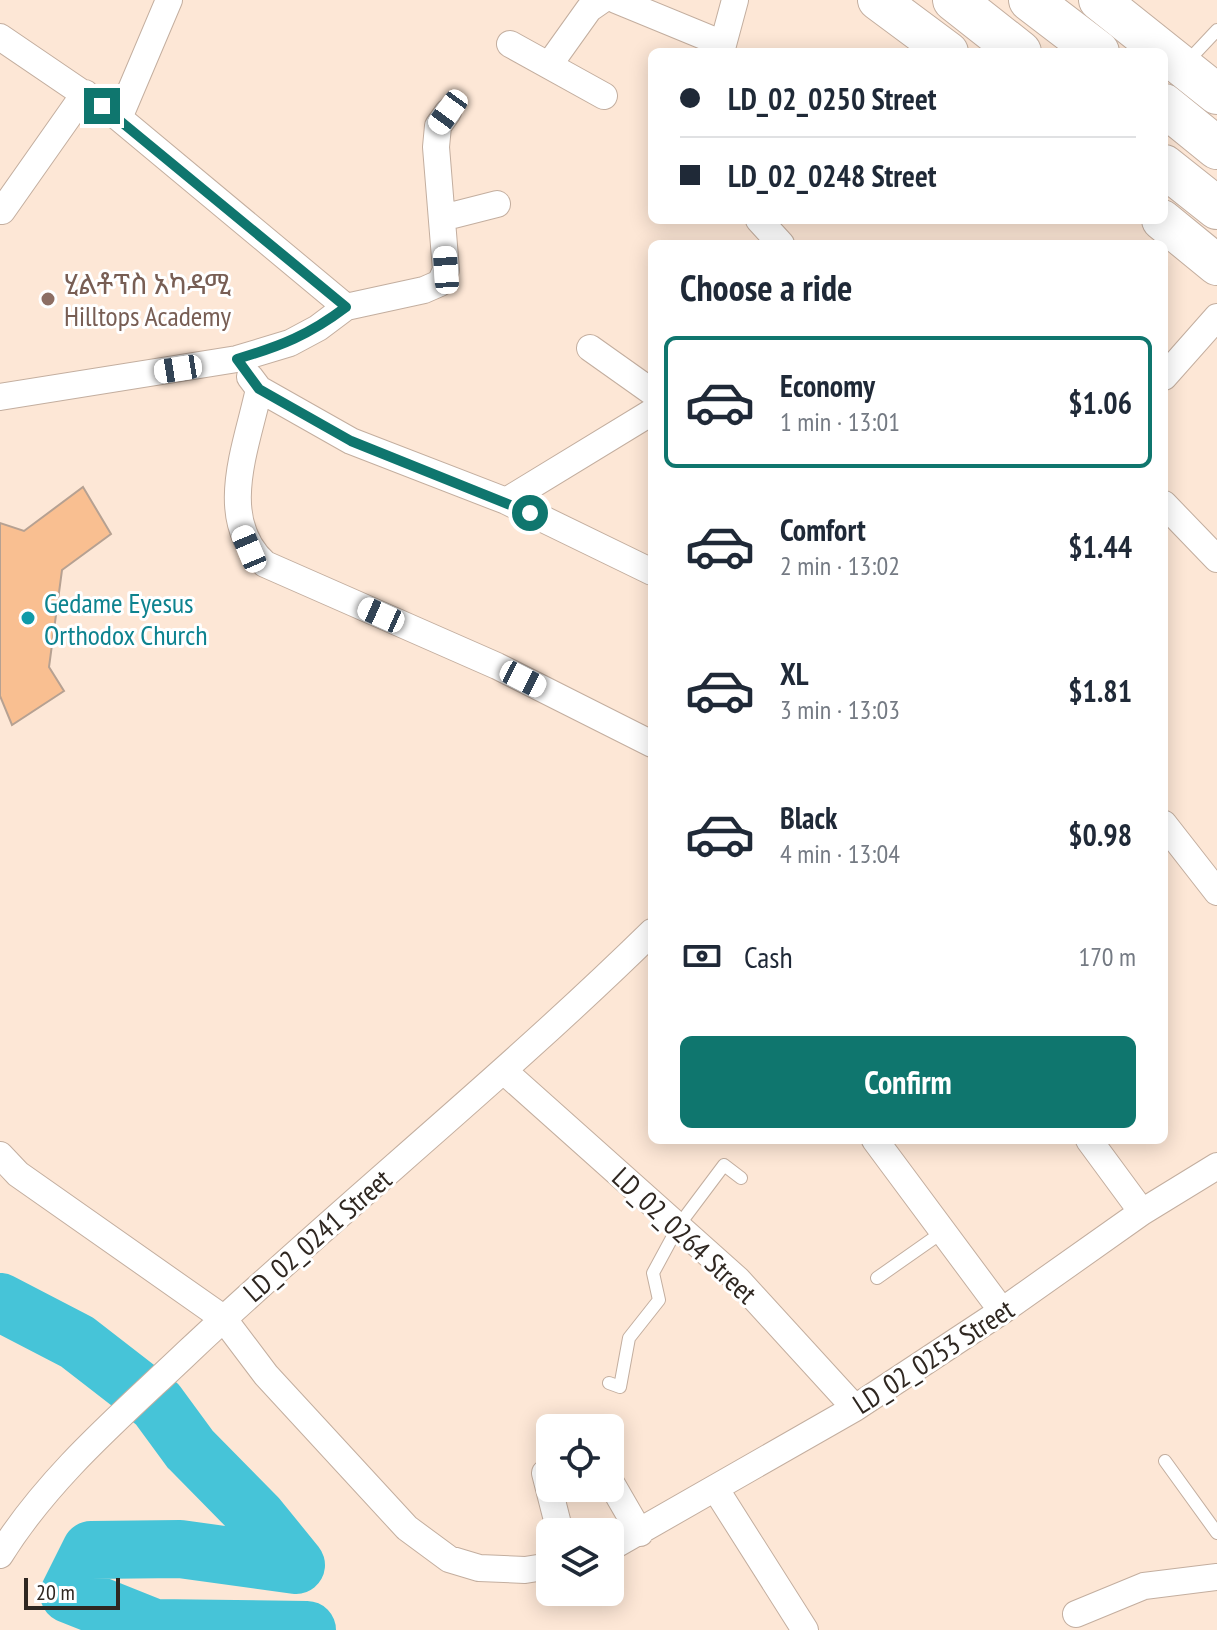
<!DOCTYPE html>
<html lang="en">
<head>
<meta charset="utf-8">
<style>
  :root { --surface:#fff; --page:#f2f2f3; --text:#1f2937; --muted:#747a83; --line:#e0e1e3; --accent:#0f766e }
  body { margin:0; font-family:"PT Sans Narrow","Noto Sans Ethiopic",sans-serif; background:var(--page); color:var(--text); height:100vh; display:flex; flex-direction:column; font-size:30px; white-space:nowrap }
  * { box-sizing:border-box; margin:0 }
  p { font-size:26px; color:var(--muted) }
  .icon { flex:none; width:44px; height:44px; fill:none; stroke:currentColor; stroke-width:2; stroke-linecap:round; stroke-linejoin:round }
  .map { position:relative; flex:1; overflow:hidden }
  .side { position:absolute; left:648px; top:240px; width:520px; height:904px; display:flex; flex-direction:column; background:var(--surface); border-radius:12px; box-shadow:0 4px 20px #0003 }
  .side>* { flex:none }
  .guide { position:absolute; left:648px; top:48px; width:520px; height:176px; border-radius:12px; box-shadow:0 4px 20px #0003; display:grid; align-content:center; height:176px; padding:0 32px; background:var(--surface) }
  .buttons { position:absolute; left:536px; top:1414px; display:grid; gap:16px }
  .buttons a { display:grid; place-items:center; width:88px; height:88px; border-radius:12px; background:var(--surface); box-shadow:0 4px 20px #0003; font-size:40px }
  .scale { position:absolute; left:24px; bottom:20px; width:96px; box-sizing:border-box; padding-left:8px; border:4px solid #2f2721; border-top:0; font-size:22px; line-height:28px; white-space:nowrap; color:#2f2721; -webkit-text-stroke:6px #fff; paint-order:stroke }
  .end { position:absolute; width:36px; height:36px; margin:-18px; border:10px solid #0f766e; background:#fff; box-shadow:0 0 0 4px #fff }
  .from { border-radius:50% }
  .car { position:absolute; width:24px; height:48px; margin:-24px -12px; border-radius:10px; box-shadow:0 0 6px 2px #0007; background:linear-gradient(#fff 24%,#345 0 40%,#fff 0 76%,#345 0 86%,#fff 0) }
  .guide b { display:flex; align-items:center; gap:28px; height:76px; font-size:30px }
  .guide b+b { border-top:2px solid var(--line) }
  .guide i { width:20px; height:20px; background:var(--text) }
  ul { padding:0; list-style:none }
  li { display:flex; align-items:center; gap:24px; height:132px; margin:0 16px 12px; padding:0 16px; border:4px solid transparent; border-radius:12px }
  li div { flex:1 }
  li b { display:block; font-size:30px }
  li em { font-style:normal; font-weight:700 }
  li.on { border-color:var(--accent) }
  li>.icon { width:72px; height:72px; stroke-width:1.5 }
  h2 { padding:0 32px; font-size:36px; line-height:96px }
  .pay { display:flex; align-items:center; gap:20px; height:88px; padding:0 32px; font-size:30px }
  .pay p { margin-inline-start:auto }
  .action { display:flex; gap:16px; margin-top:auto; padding:16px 32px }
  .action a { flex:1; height:92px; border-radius:12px; background:var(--accent); color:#fff; font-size:32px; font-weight:700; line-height:92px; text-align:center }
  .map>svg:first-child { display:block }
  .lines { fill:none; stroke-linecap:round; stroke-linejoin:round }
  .river { stroke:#46c4d8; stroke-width:58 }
  .building { fill:#f9bf91; stroke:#b6a192; stroke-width:2 }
  .service-casing { stroke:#c3ae9f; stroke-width:14 }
  .minor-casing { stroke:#c3ae9f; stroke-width:28 }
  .primary-casing { stroke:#c3ae9f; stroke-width:42 }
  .trunk-casing { stroke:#c3ae9f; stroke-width:44 }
  .service { stroke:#fff; stroke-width:12 }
  .minor { stroke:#fff; stroke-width:26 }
  .primary { stroke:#fff; stroke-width:40 }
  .trunk { stroke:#fff; stroke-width:42 }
  .route { stroke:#0f766e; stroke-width:10 }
  .education-dot { fill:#8d6e63; stroke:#fff; stroke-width:3 }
  .culture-dot { fill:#0f9aa8; stroke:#fff; stroke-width:3 }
  .labels { text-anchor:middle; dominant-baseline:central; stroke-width:6; stroke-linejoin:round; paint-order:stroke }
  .education-label { font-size:28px; fill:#785e54; stroke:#fff; text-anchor:start }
  .culture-label { font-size:28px; fill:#0d838f; stroke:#fff; text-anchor:start }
  .street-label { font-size:28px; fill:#2f2721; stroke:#fff }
</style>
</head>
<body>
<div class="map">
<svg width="1217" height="1630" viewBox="0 0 1217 1630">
  <rect width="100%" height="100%" fill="#fde7d6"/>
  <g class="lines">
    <path class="river" d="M0,1302L77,1342L157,1404L190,1449L257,1517L296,1565L180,1549L91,1550L69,1594L154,1628L307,1630"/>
  </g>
  <path class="building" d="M83,487L111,534L62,570L49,667L64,691L12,725L0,696V523L24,531Z"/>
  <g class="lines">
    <g class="service-casing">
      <path id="service" d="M1185,64L1217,30
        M877,1278L944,1231
        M609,1383L620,1387L629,1338L659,1300L653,1273L679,1225L724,1165L741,1178
        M1165,1461L1217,1533"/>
    </g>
    <g class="minor-casing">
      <path id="minor" d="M616,0L723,44
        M0,37L119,118L346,307
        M510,44L604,96
        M721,52L735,0
        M549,65L589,9L602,0
        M119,118L169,0
        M2,211L85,93
        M442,218L497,204
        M759,220L781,244
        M590,348L652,392
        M250,377L259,389L351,441L506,501L652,572
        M1164,377L1217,317
        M259,389C247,446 215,519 265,564L497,666L652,744
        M0,397L237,359L290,343L318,328L346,307L424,290L440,283L446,270L436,147L438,126L448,112
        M506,501L652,412
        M1164,504L1217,559
        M1164,824L1217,892
        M505,1072L738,1280L855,1408
        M875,1140L1002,1311
        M1089,1140L1142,1212
        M0,1155L18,1174L223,1318L266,1375L407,1528L449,1559L479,1568L525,1570L550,1566
        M545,1473L560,1532
        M610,1481L640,1533
        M715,1488L805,1630
        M610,1548L855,1408L1002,1311L1142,1212L1217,1166
        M0,1555C49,1476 123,1414 189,1351C341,1208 503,1078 652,932
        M1076,1614L1144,1586L1217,1577"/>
    </g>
    <g class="primary-casing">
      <path id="primary" d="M878,0L948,52
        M1099,0L1217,94
        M1162,220L1217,265"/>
    </g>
    <g class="trunk-casing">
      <path id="trunk" d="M954,0L1020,52
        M1030,0L1098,52
        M1164,105L1217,148
        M1164,166L1217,208"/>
    </g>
    <use href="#service" class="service"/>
    <use href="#minor" class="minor"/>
    <use href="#primary" class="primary"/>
    <use href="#trunk" class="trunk"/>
  </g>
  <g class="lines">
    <path class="route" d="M102,106L346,307C309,335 281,346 237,359L259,389L351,441L530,513"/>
  </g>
  <circle class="education-dot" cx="48" cy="299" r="8"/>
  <circle class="culture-dot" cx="28" cy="618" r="8"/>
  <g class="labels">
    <g class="education-label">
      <text x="64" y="283">ሂልቶፕስ አካዳሚ<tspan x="64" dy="32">Hilltops Academy</tspan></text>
    </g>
    <g class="culture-label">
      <text x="44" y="602">Gedame Eyesus<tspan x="44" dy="32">Orthodox Church</tspan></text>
    </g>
    <g class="street-label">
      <text transform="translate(317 1235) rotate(-41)">LD_02_0241 Street</text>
      <text transform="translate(685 1235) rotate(43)">LD_02_0264 Street</text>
      <text transform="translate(933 1356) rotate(-33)">LD_02_0253 Street</text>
    </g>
  </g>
</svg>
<div class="buttons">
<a><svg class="icon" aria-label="locate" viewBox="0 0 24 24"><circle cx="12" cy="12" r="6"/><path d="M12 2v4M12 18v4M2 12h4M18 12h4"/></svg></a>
<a><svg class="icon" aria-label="layers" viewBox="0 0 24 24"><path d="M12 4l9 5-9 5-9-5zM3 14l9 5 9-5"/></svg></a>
</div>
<div class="scale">20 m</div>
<i class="end from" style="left:530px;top:513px"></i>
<i class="end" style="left:102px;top:106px"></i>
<i class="car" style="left:448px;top:112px;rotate:216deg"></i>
<i class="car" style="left:446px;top:270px;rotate:356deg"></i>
<i class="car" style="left:178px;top:369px;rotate:261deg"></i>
<i class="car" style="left:249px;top:549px;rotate:337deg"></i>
<i class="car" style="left:381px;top:615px;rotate:294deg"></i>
<i class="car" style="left:523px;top:679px;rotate:117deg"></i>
<div class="guide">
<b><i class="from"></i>LD_02_0250 Street</b>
<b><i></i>LD_02_0248 Street</b>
</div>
<section class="side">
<h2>Choose a ride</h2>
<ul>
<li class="on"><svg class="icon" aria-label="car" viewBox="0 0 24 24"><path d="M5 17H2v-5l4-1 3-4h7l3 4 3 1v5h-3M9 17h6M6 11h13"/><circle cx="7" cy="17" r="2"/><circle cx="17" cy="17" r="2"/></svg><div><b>Economy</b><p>1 min · 13:01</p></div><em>$1.06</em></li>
<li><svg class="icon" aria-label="car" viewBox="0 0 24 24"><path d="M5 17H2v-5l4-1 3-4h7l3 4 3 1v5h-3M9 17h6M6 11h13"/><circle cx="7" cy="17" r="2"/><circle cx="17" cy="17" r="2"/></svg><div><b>Comfort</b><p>2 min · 13:02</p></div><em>$1.44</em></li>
<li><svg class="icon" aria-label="car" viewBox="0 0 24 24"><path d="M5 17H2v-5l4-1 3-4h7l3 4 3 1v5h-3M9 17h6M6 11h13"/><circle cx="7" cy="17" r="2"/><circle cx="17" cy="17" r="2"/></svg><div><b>XL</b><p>3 min · 13:03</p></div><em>$1.81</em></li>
<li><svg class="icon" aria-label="car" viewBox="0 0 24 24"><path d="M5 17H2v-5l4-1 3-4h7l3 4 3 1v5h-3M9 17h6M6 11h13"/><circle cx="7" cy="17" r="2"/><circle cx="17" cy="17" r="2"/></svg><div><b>Black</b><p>4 min · 13:04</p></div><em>$0.98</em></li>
</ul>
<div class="pay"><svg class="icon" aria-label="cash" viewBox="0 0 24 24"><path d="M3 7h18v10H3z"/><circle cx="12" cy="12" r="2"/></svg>Cash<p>170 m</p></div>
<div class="action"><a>Confirm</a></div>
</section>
</div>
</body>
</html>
